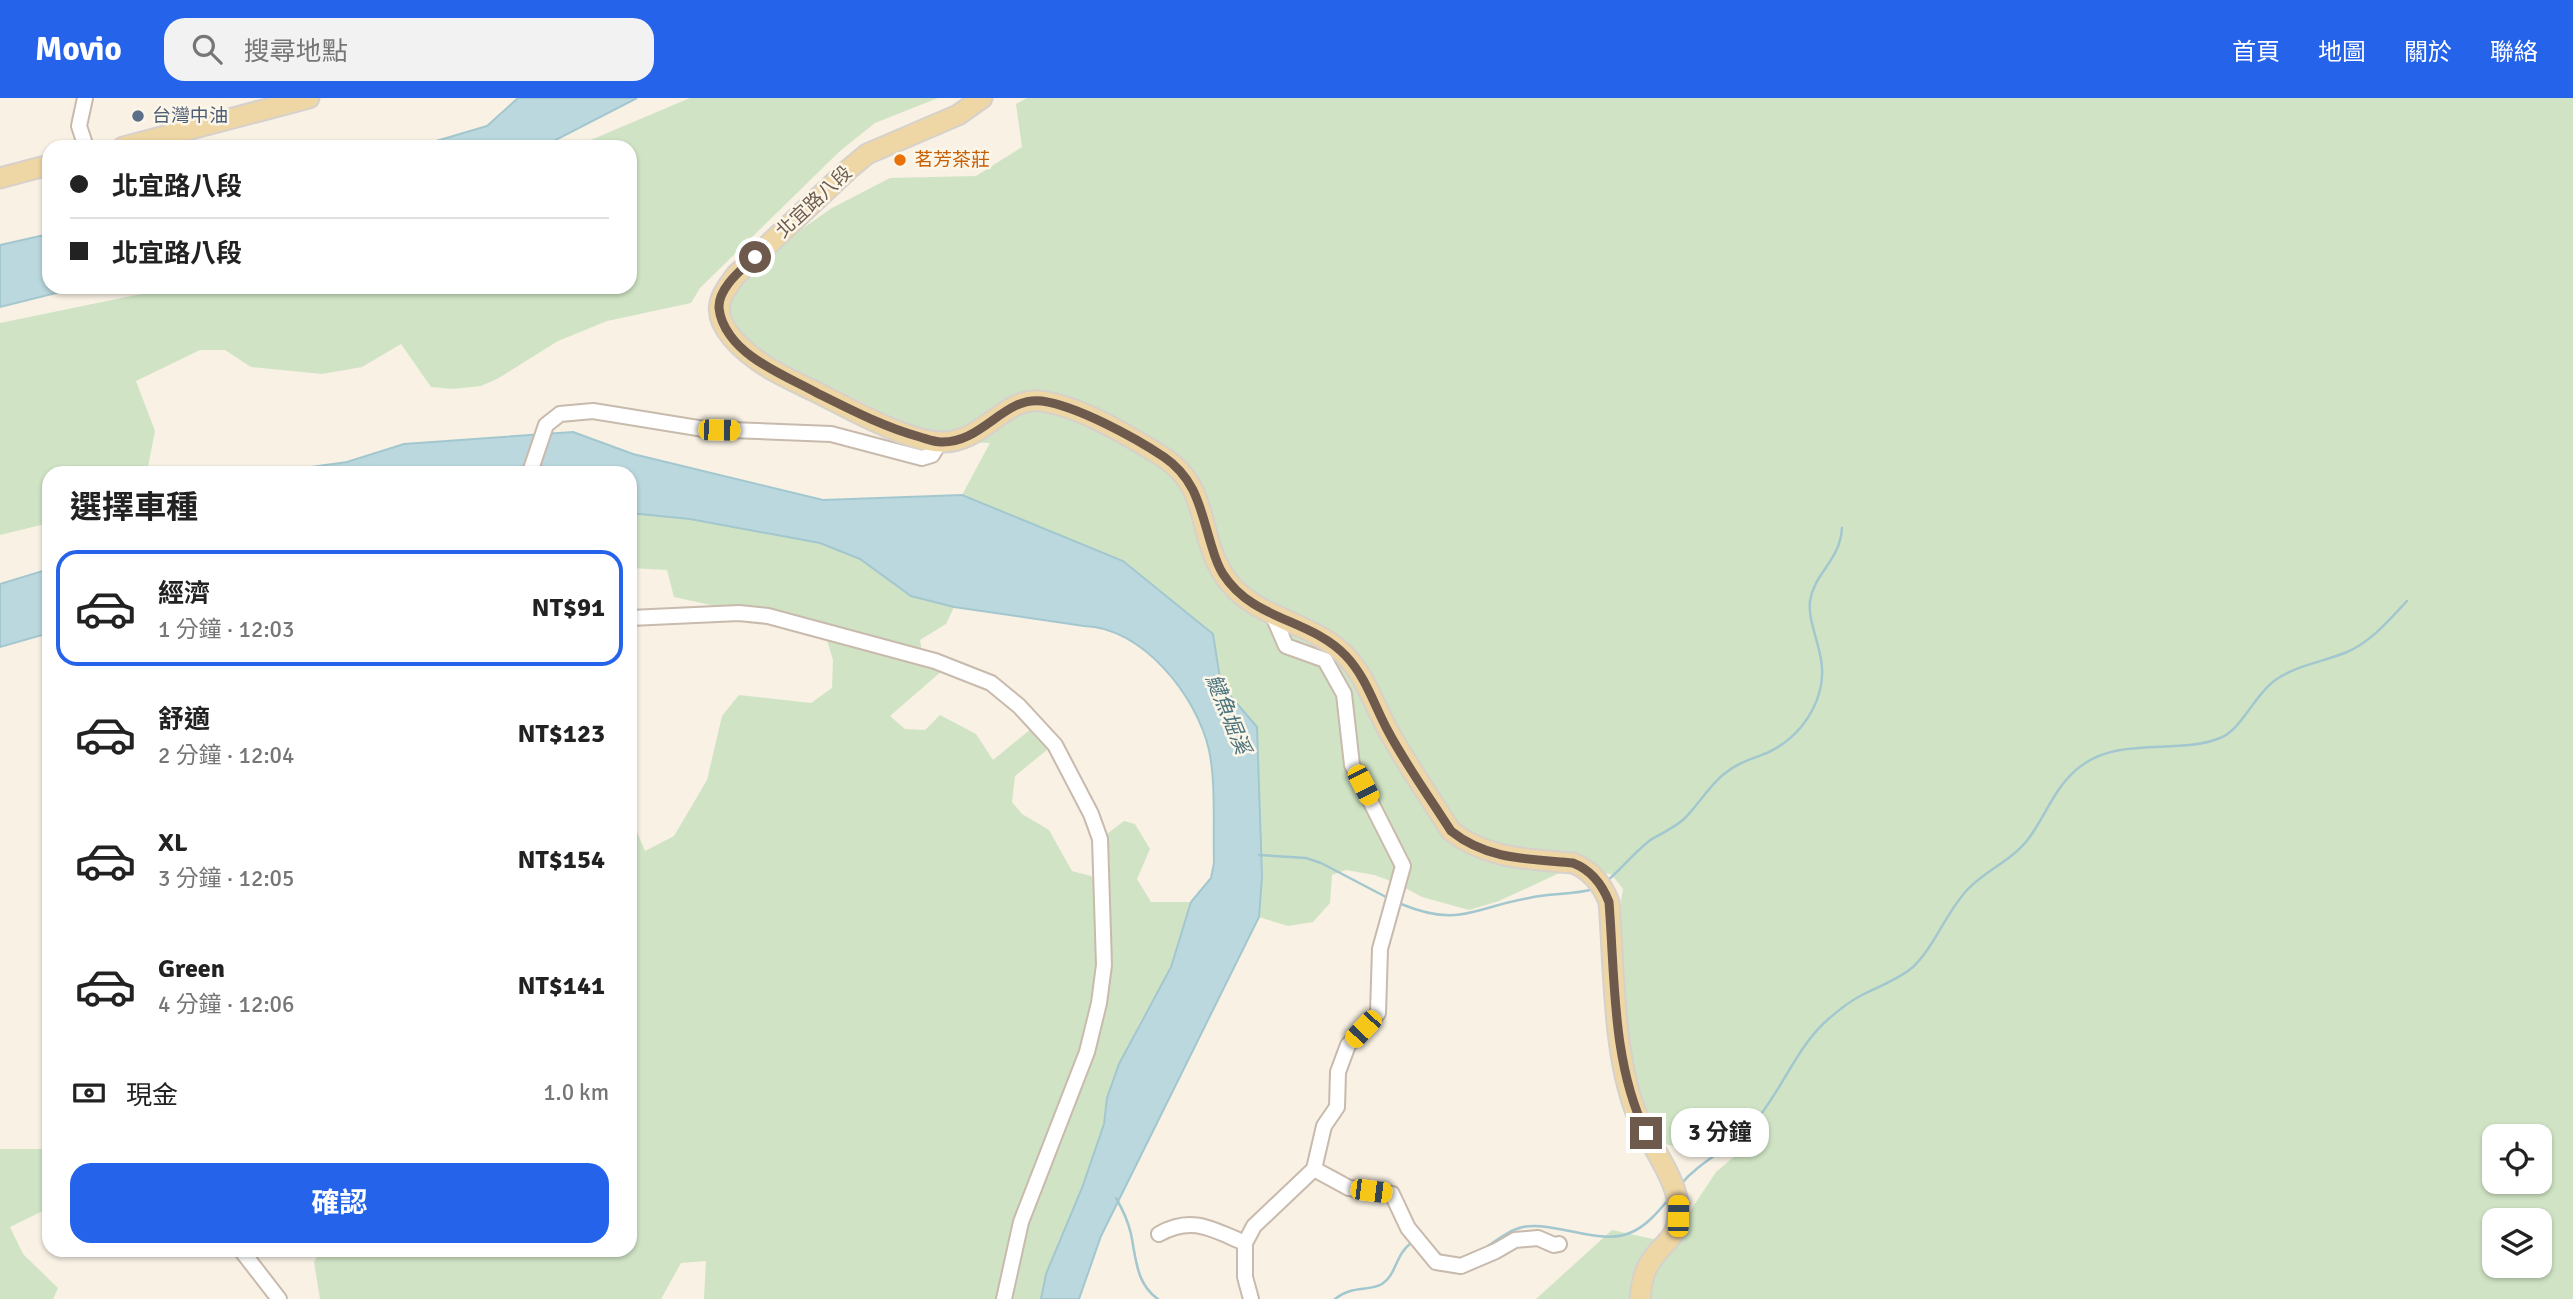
<!DOCTYPE html>
<html lang="zh-TW">
<head>
<meta charset="utf-8">
<style>
  :root { --surface:#fff; --page:#f2f2f2; --text:#222; --muted:#767676; --line:#e0e0e0; --accent:#2563eb }
  body { margin:0; font-family:Signika,"Noto Sans TC",sans-serif; background:var(--page); color:var(--text); height:100vh; display:flex; flex-direction:column; font-size:26px; white-space:nowrap }
  * { box-sizing:border-box; margin:0 }
  p { font-size:23px; color:var(--muted) }
  .icon { flex:none; width:38px; height:38px; fill:none; stroke:currentColor; stroke-width:2; stroke-linecap:round; stroke-linejoin:round }
  .map { position:relative; flex:1; overflow:hidden }
  .side { position:absolute; left:42px; top:368px; width:595px; height:791px; display:flex; flex-direction:column; background:var(--surface); border-radius:21px; box-shadow:0 2px 5px #0004 }
  .side>* { flex:none }
  .top-card { position:absolute; left:42px; top:42px; width:595px; height:154px; border-radius:21px; box-shadow:0 2px 5px #0004; display:grid; align-content:center; height:154px; padding:0 28px; background:var(--surface) }
  .buttons { position:absolute; left:2482px; top:1026px; display:grid; gap:14px }
  .buttons a { display:grid; place-items:center; width:70px; height:70px; border-radius:14px; background:var(--surface); box-shadow:0 2px 5px #0004; font-size:35px }
  .end { position:absolute; width:32px; height:32px; margin:-16px; border:9px solid #6d5a4d; background:#fff; box-shadow:0 0 0 4px #fff }
  .from { border-radius:50% }
  .bubble { position:absolute; height:49px; border-radius:21px; background:var(--surface); box-shadow:0 2px 5px #0004; font-size:23px; font-weight:700; line-height:49px; text-align:center }
  .car { position:absolute; width:21px; height:42px; margin:-21px -10px; border-radius:9px; box-shadow:0 0 5px 2px #0007; background:linear-gradient(#f5c518 24%,#345 0 40%,#f5c518 0 76%,#345 0 86%,#f5c518 0) }
  .top-card b { display:flex; align-items:center; gap:24px; height:66px; font-size:26px }
  .top-card b+b { border-top:2px solid var(--line) }
  .top-card i { width:18px; height:18px; background:var(--text) }
  ul { padding:0; list-style:none }
  li { display:flex; align-items:center; gap:21px; height:116px; margin:0 14px 10px; padding:0 14px; border:4px solid transparent; border-radius:21px }
  li div { flex:1 }
  li b { display:block; font-size:26px }
  li em { font-style:normal; font-weight:700 }
  li.selected { border-color:var(--accent) }
  li>.icon { width:63px; height:63px; stroke-width:1.5 }
  h2 { padding:0 28px; font-size:32px; line-height:84px }
  .pay { display:flex; align-items:center; gap:18px; height:77px; padding:0 28px; font-size:26px }
  .pay p { margin-inline-start:auto }
  .action { display:flex; gap:14px; margin-top:auto; padding:14px 28px }
  .action a { flex:1; height:80px; border-radius:21px; background:var(--accent); color:#fff; font-size:28px; font-weight:700; line-height:80px; text-align:center }
  header { display:flex; align-items:center; gap:42px; box-sizing:border-box; height:98px; padding:0 35px; background:var(--accent); color:#fff }
  header strong { font-size:33px }
  nav { display:flex; gap:38px; margin-inline-start:auto; font-size:24px }
  .search { width:490px; height:63px; background:var(--page); display:flex; align-items:center; gap:18px; box-sizing:border-box; padding:0 24px; border-radius:21px; color:var(--muted); font-size:26px }
  .map>svg:first-child { display:block }
  .green { fill:#d0e4c5; fill-rule:evenodd }
  .water { fill:#bbd8df; stroke:#a3c7cf; stroke-width:2 }
  .lines { fill:none; stroke-linecap:round; stroke-linejoin:round }
  .stream { stroke:#a3c7cf; stroke-width:2.5 }
  .minor-casing { stroke:#c8baac; stroke-width:18 }
  .major-casing { stroke:#d6d1cd; stroke-width:23 }
  .minor { stroke:#fff; stroke-width:14 }
  .major { stroke:#efd6a5; stroke-width:19 }
  .route { stroke:#6d5a4d; stroke-width:9 }
  .service-dot { fill:#5c6f8a; stroke:#fcf6e9; stroke-width:2.5 }
  .food-dot { fill:#e8710a; stroke:#fcf6e9; stroke-width:2.5 }
  .labels { text-anchor:middle; dominant-baseline:central; stroke-width:5; stroke-linejoin:round; paint-order:stroke }
  .service-label { font-size:19px; fill:#4e5e75; stroke:#fcf6e9; text-anchor:start }
  .food-label { font-size:19px; fill:#c56008; stroke:#fcf6e9; text-anchor:start }
  .street-label { font-size:19px; fill:#6d5a4d; stroke:#fcf6e9 }
  .water-label { font-size:21px; font-style:italic; fill:#4b737e; stroke:#fcf6e9 }
</style>
</head>
<body>
<header>
<strong>Movio</strong>
<div class="search"><svg class="icon" aria-label="search" viewBox="0 0 24 24"><circle cx="10" cy="10" r="6"/><path d="M15 15l6 6"/></svg>搜尋地點</div>
<nav><a>首頁</a><a>地圖</a><a>關於</a><a>聯絡</a></nav>
</header>
<div class="map">
<svg width="2573" height="1201" viewBox="0 0 2573 1201">
  <rect width="100%" height="100%" fill="#f8f1e4"/>
  <path class="green" d="M690,0H938L875,25L840,53L700,190L691,205L607,223L558,243L497,281L481,288L453,291L431,289L401,246L362,269L322,276L251,269L225,252H200L136,283L155,333L147,374H49V425L0,437V225L175,189H630V49H574Z
    M1027,0H2573V1201H1536L1612,1132L1653,1141L1677,1133L1716,1074L1748,1047L1737,1028L1718,1033L1691,1051L1663,1046L1645,1053L1631,956L1612,933L1613,850L1623,791L1611,776L1568,771L1499,803L1469,812L1422,799L1396,785L1374,777L1346,772L1332,777L1330,805L1313,824L1288,828L1259,819L1262,778L1257,630L1221,587L1213,536L1123,463L962,397L990,345L941,343L739,244L723,198L759,161L832,110L890,80L976,78L1022,49L1016,6ZM2494,1038H2539V1083H2494ZM2494,1122H2539V1167H2494Z
    M630,415L690,421L820,445L860,461L911,498L954,509L946,526L920,542L923,560L943,572L890,618L905,631L925,632L940,617L976,636L993,662L1037,626L1053,647L1015,678L1012,704L1022,716L1049,732L1072,773L1091,778L1100,788L1110,767L1107,736L1124,723L1135,726L1150,751L1137,781L1151,804H1191L1171,869L1138,928L1107,1000L1104,1026L1082,1090L1046,1176L1041,1201H704L706,1163L681,1165L661,1201H320L314,1164L321,1152H630V724L634,727L645,753L674,738L707,682L722,618L739,597L811,605L832,590L833,562L824,532L674,499L667,472L630,470Z
    M0,1051H49V1110L10,1129L23,1156L58,1190L53,1201H0Z"/>
  <path class="water" d="M518,0H637L542,49H416L487,28Z
    M49,136V189H80L0,209V147Z
    M573,334L633,356L823,402L962,397L1123,463L1213,536L1221,587L1257,629L1262,778L1259,819L1101,1138L1079,1201H1041L1046,1176L1082,1090L1104,1026L1107,1000L1119,966L1171,869L1191,804L1211,780L1214,765C1213,731 1216,684 1209,652C1197,598 1142,529 1084,528L954,509L911,498L860,461L820,445L690,421L630,415V374H276L347,364L404,346Z
    M49,471V535L0,549V486Z"/>
  <g class="lines">
    <path class="stream" d="M1259,757L1306,760L1321,765L1386,799
      M1606,784C1621,771 1634,755 1649,743C1661,735 1675,730 1685,720C1699,706 1709,688 1724,676C1737,665 1751,661 1767,655C1793,643 1813,620 1820,592C1829,558 1807,530 1810,503C1814,475 1840,463 1842,430
      M1401,806C1460,830 1472,810 1529,800C1551,795 1573,797 1594,791
      M1681,1086C1702,1061 1733,1050 1754,1025C1781,994 1794,954 1824,925C1835,915 1848,904 1862,897C1879,888 1898,882 1913,869C1935,848 1946,814 1968,791C1986,772 2013,762 2029,740C2046,717 2056,686 2081,668C2120,638 2179,657 2220,640C2241,632 2254,598 2274,583C2296,567 2323,564 2347,554C2371,544 2390,521 2407,503
      M1116,1100C1123,1112 1128,1123 1131,1136C1136,1160 1136,1186 1158,1201
      M1431,1148L1444,1160
      M1485,1150C1497,1142 1509,1132 1523,1129C1558,1123 1601,1149 1632,1134C1646,1128 1658,1114 1668,1102
      M1335,1201C1352,1187 1368,1194 1382,1186C1397,1176 1395,1157 1411,1145"/>
    <g class="minor-casing">
      <path id="minor" d="M85,0L79,28L86,49
        M530,374L546,327L560,316L593,313L704,331L831,336L922,360L932,357L940,344
        M630,520L739,515L768,518L935,563L991,585L1019,608L1055,647L1091,716L1100,741L1104,867L1099,905L1087,954L1021,1124L1004,1201
        M1314,1071L1349,1090L1392,1096L1408,1130L1436,1164L1461,1168L1496,1153L1515,1142L1538,1140L1554,1147L1559,1146
        M1159,1136C1193,1117 1213,1132 1245,1145
        M241,1152L279,1201
        M1251,1201L1245,1179V1145L1254,1128L1314,1071L1324,1028L1337,1009L1338,974L1348,947L1378,915L1380,851L1403,768L1352,667L1344,596L1325,562L1286,548L1273,518"/>
    </g>
    <g class="major-casing">
      <path id="major" d="M982,0L958,17L867,56L849,71L736,177C725,192 714,205 722,224C728,237 739,248 749,256C768,272 792,282 814,293C847,309 905,343 941,344C983,345 1004,299 1040,303C1080,308 1127,337 1160,357C1211,388 1196,433 1223,476C1251,521 1308,521 1344,556C1366,578 1374,608 1389,634C1408,668 1430,700 1451,733C1487,761 1529,761 1573,765C1591,772 1602,786 1609,804C1614,867 1613,951 1634,1009C1644,1038 1675,1077 1678,1106C1681,1145 1660,1143 1647,1170C1642,1179 1641,1191 1640,1201
        M123,49L309,0
        M0,80L49,67"/>
    </g>
    <use href="#minor" class="minor"/>
    <use href="#major" class="major"/>
  </g>
  <g class="lines">
    <path class="route" d="M755,159C741,172 718,190 719,210C721,230 736,247 751,258C771,273 795,283 817,295C851,312 884,329 920,339C927,341 934,344 941,344C983,345 1004,298 1042,303C1077,308 1134,339 1164,359C1196,381 1200,410 1211,446C1214,456 1217,467 1223,476C1253,523 1310,520 1346,558C1366,579 1374,607 1388,633C1406,667 1430,700 1451,733C1487,762 1529,761 1573,765C1591,772 1602,786 1609,804C1615,881 1612,965 1646,1035"/>
  </g>
  <circle class="service-dot" cx="138" cy="18" r="7"/>
  <circle class="food-dot" cx="900" cy="62" r="7"/>
  <g class="labels">
    <g class="service-label">
      <text x="152" y="18">台灣中油</text>
    </g>
    <g class="food-label">
      <text x="914" y="62">茗芳茶莊</text>
    </g>
    <g class="street-label">
      <text transform="translate(814 104) rotate(-43)">北宜路八段</text>
    </g>
    <g class="water-label">
      <text transform="translate(1228 616) rotate(68)">𩻸魚堀溪</text>
    </g>
  </g>
</svg>
<div class="buttons">
<a><svg class="icon" aria-label="locate" viewBox="0 0 24 24"><circle cx="12" cy="12" r="6"/><path d="M12 2v4M12 18v4M2 12h4M18 12h4"/></svg></a>
<a><svg class="icon" aria-label="layers" viewBox="0 0 24 24"><path d="M12 4l9 5-9 5-9-5zM3 14l9 5 9-5"/></svg></a>
</div>
<i class="end from" style="left:755px;top:159px"></i>
<i class="end" style="left:1646px;top:1035px"></i>
<div class="bubble" style="left:1671px;top:1010px;width:98px">3 分鐘</div>
<i class="car" style="left:719px;top:332px;rotate:91deg"></i>
<i class="car" style="left:1363px;top:687px;rotate:153deg"></i>
<i class="car" style="left:1363px;top:931px;rotate:223deg"></i>
<i class="car" style="left:1371px;top:1093px;rotate:97deg"></i>
<i class="car" style="left:1678px;top:1118px;rotate:1deg"></i>
<div class="top-card">
<b><i class="from"></i>北宜路八段</b>
<b><i></i>北宜路八段</b>
</div>
<section class="side">
<h2>選擇車種</h2>
<ul>
<li class="selected"><svg class="icon" aria-label="car" viewBox="0 0 24 24"><path d="M5 17H2v-5l4-1 3-4h7l3 4 3 1v5h-3M9 17h6M6 11h13"/><circle cx="7" cy="17" r="2"/><circle cx="17" cy="17" r="2"/></svg><div><b>經濟</b><p>1 分鐘 · 12:03</p></div><em>NT$91</em></li>
<li><svg class="icon" aria-label="car" viewBox="0 0 24 24"><path d="M5 17H2v-5l4-1 3-4h7l3 4 3 1v5h-3M9 17h6M6 11h13"/><circle cx="7" cy="17" r="2"/><circle cx="17" cy="17" r="2"/></svg><div><b>舒適</b><p>2 分鐘 · 12:04</p></div><em>NT$123</em></li>
<li><svg class="icon" aria-label="car" viewBox="0 0 24 24"><path d="M5 17H2v-5l4-1 3-4h7l3 4 3 1v5h-3M9 17h6M6 11h13"/><circle cx="7" cy="17" r="2"/><circle cx="17" cy="17" r="2"/></svg><div><b>XL</b><p>3 分鐘 · 12:05</p></div><em>NT$154</em></li>
<li><svg class="icon" aria-label="car" viewBox="0 0 24 24"><path d="M5 17H2v-5l4-1 3-4h7l3 4 3 1v5h-3M9 17h6M6 11h13"/><circle cx="7" cy="17" r="2"/><circle cx="17" cy="17" r="2"/></svg><div><b>Green</b><p>4 分鐘 · 12:06</p></div><em>NT$141</em></li>
</ul>
<div class="pay"><svg class="icon" aria-label="cash" viewBox="0 0 24 24"><path d="M3 7h18v10H3z"/><circle cx="12" cy="12" r="2"/></svg>現金<p>1.0 km</p></div>
<div class="action"><a>確認</a></div>
</section>
</div>
</body>
</html>
